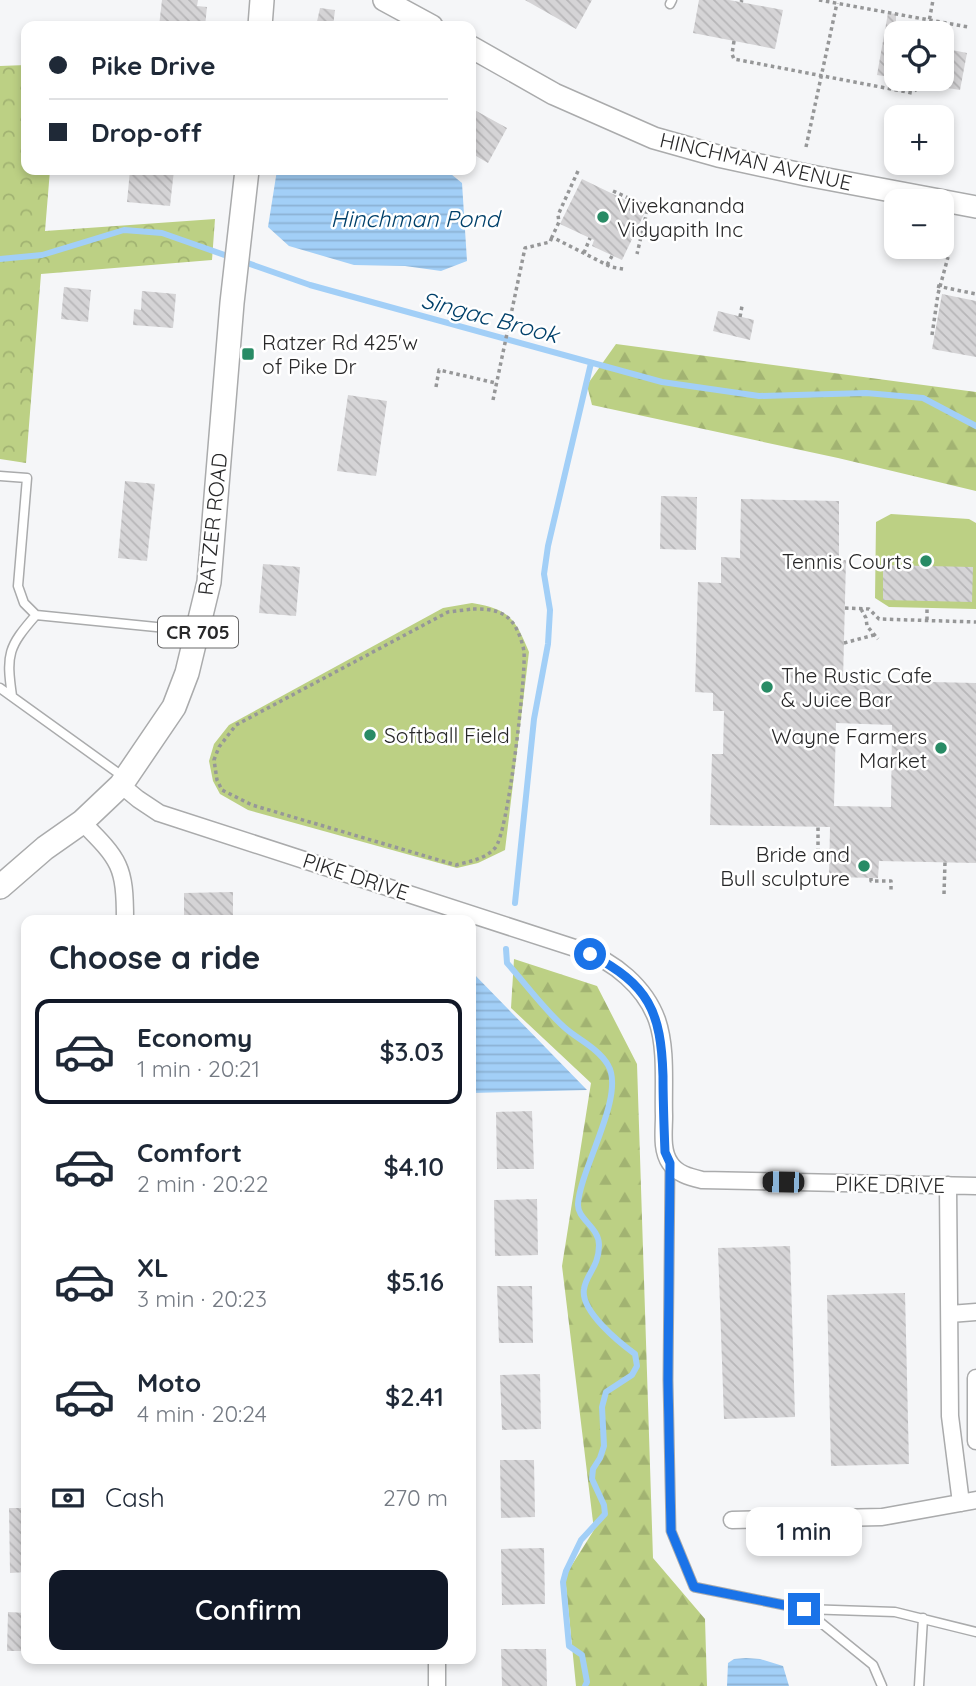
<!DOCTYPE html>
<html lang="en">
<head>
<meta charset="utf-8">
<style>
  :root { --surface:#fff; --page:#f6f6f7; --text:#1f2937; --muted:#747a83; --line:#e0e1e3; --accent:#111827 }
  body { margin:0; font-family:Quicksand,sans-serif; background:var(--page); color:var(--text); height:100vh; display:flex; flex-direction:column; font-size:26px; white-space:nowrap }
  * { box-sizing:border-box; margin:0 }
  p { font-size:23px; color:var(--muted) }
  .icon { flex:none; width:38px; height:38px; fill:none; stroke:currentColor; stroke-width:2; stroke-linecap:round; stroke-linejoin:round }
  .map { position:relative; flex:1; overflow:hidden }
  .drawer { position:absolute; left:21px; top:915px; width:455px; height:749px; display:flex; flex-direction:column; background:var(--surface); border-radius:14px; box-shadow:0 4px 10px #0003 }
  .drawer>* { flex:none }
  .hud { position:absolute; left:21px; top:21px; width:455px; height:154px; border-radius:14px; box-shadow:0 4px 10px #0003; display:grid; align-content:center; height:154px; padding:0 28px; background:var(--surface) }
  .controls { position:absolute; left:884px; top:21px; display:grid; gap:14px }
  .controls a { display:grid; place-items:center; width:70px; height:70px; border-radius:14px; background:var(--surface); box-shadow:0 4px 10px #0003; font-size:35px }
  .end { position:absolute; width:32px; height:32px; margin:-16px; border:9px solid #1a73e8; background:#fff; box-shadow:0 0 0 4px #fff }
  .from { border-radius:50% }
  .bubble { position:absolute; height:49px; border-radius:14px; background:var(--surface); box-shadow:0 4px 10px #0003; font-size:23px; font-weight:600; line-height:49px; text-align:center }
  .car { position:absolute; width:21px; height:42px; margin:-21px -10px; border-radius:9px; box-shadow:0 0 5px 2px #0007; background:linear-gradient(#222 24%,#8ab4d8 0 40%,#222 0 76%,#8ab4d8 0 86%,#222 0) }
  .hud b { display:flex; align-items:center; gap:24px; height:66px; font-size:26px }
  .hud b+b { border-top:2px solid var(--line) }
  .hud i { width:18px; height:18px; background:var(--text) }
  ul { padding:0; list-style:none }
  li { display:flex; align-items:center; gap:21px; height:105px; margin:0 14px 10px; padding:0 14px; border:4px solid transparent; border-radius:14px }
  li div { flex:1 }
  li b { display:block; font-size:26px }
  li em { font-style:normal; font-weight:600 }
  li.active { border-color:var(--accent) }
  li>.icon { width:63px; height:63px; stroke-width:1.5 }
  h2 { padding:0 28px; font-size:32px; line-height:84px }
  .pay { display:flex; align-items:center; gap:18px; height:77px; padding:0 28px; font-size:26px }
  .pay p { margin-inline-start:auto }
  .action { display:flex; gap:14px; margin-top:auto; padding:14px 28px }
  .action a { flex:1; height:80px; border-radius:14px; background:var(--accent); color:#fff; font-size:28px; font-weight:600; line-height:80px; text-align:center }
  .map>svg:first-child { display:block }
  .forest { fill:url(#forest-firs) }
  .park { fill:url(#park-crowns) }
  .pitch { fill:#bcd084 }
  .water { fill:url(#water-rules) }
  .lines { fill:none; stroke-linecap:round; stroke-linejoin:round }
  .stream { stroke:#a2cff7; stroke-width:6 }
  .building { fill:url(#building-back-hatch); fill-rule:evenodd }
  .lane-casing { stroke:#aaabac; stroke-width:11 }
  .street-casing { stroke:#aaabac; stroke-width:19 }
  .secondary-casing { stroke:#aaabac; stroke-width:24 }
  .primary-casing { stroke:#aaabac; stroke-width:26 }
  .path { stroke:#969798; stroke-width:3.5; stroke-dasharray:3.5 3.5; stroke-linecap:butt }
  .lane { stroke:#fff; stroke-width:8 }
  .street { stroke:#fff; stroke-width:16 }
  .secondary { stroke:#fff; stroke-width:21 }
  .primary { stroke:#fff; stroke-width:23 }
  .route { stroke:#1a73e8; stroke-width:9 }
  .poi-dot { fill:#288b65; stroke:#fff; stroke-width:2.5 }
  .labels { text-anchor:middle; dominant-baseline:central; stroke-width:5; stroke-linejoin:round; paint-order:stroke }
  .shield { fill:#fff; stroke:#686869; stroke-width:2 }
  .shield-label { font-size:19px; font-weight:bold; fill:#282829 }
  .street-label { font-size:21px; fill:#282829; stroke:#fff }
  .poi-label { font-size:21px; fill:#282829; stroke:#fff; text-anchor:start }
  .water-label { font-size:23px; font-style:italic; fill:#00406a; stroke:#fff }
</style>
</head>
<body>
<div class="map">
<svg width="976" height="1686" viewBox="0 0 976 1686">
  <defs>
    <pattern id="forest-firs" width="22" height="20" patternUnits="userSpaceOnUse" patternTransform="scale(1.75)"><rect width="22" height="20" fill="#bcd084"/><path d="M5 1l3.5 6h-7zM16 11l3.5 6h-7z" fill="#a2b372"/></pattern>
    <pattern id="park-crowns" width="20" height="18" patternUnits="userSpaceOnUse" patternTransform="scale(1.75)"><rect width="20" height="18" fill="#bcd084"/><path d="M2 6a3 3 0 1 1 6 0M12 15a3 3 0 1 1 6 0" fill="none" stroke="#a2b372"/></pattern>
    <pattern id="water-rules" width="6" height="5" patternUnits="userSpaceOnUse" patternTransform="scale(1.75)"><rect width="6" height="5" fill="#a2cff7"/><path d="M0 2.5h6" fill="none" stroke="#8cb2d4"/></pattern>
    <pattern id="building-back-hatch" width="6" height="6" patternUnits="userSpaceOnUse" patternTransform="scale(1.75)"><rect width="6" height="6" fill="#d5d4d6"/><path d="M-1 5l2 2M0 0l6 6M5-1l2 2" fill="none" stroke="#b7b6b8"/></pattern>
  </defs>
  <rect width="100%" height="100%" fill="#f5f6f8"/>
  <path class="forest" d="M616,344L976,392V491L838,458L592,405L587,385Z
    M514,959L597,986L637,1064L653,1558L705,1619L707,1686H576L565,1576L594,1530L562,1266L591,1083L511,1008Z"/>
  <path class="park" d="M26,65V170H50L45,231L215,219L212,260L41,274L26,463L0,459V66Z"/>
  <path class="pitch" d="M891,514L969,519L976,523V609L889,607L875,598L876,522Z
    M472,603C509,609 515,618 529,652L505,850L478,863L457,868L248,810L220,794L213,781L209,761L214,744L229,725L443,608Z"/>
  <path class="water" d="M277,170H446L462,183L467,261L441,271L405,266L354,265L289,246L268,227Z
    M471,971L587,1090L471,1093Z
    M746,1658L760,1659L783,1666L789,1686H727L728,1663L734,1659Z"/>
  <g class="lines">
    <path class="stream" d="M0,259L42,255L124,230L162,233L310,285L662,382L759,396L866,393L923,398L976,426
      M515,903L534,719L548,644L550,610L544,574L548,546L591,363
      M506,949L507,963C525,983 543,1008 564,1027C577,1039 598,1048 608,1065C626,1095 580,1169 578,1204C577,1219 599,1227 599,1245C599,1267 586,1274 584,1289C580,1311 620,1343 635,1354L637,1366L632,1375L606,1392L602,1407L604,1446L600,1458L593,1469L592,1479L604,1505L605,1514L581,1540L566,1571L563,1582L569,1646L582,1655L587,1682L585,1686"/>
  </g>
  <path class="building" d="M162,0H198L197,6L207,7L205,26H159Z
    M525,0H592L576,29Z
    M699,0H729L783,10L775,49L693,33Z
    M320,8L335,10L333,26H316Z
    M888,13L896,14V78L877,75Z
    M942,48L967,53L960,90L942,87Z
    M471,108L507,128L488,163L471,153Z
    M130,170H174L170,206L127,202Z
    M582,179L646,210L622,260L592,246L594,240L560,224Z
    M64,287L91,290L88,322L61,319Z
    M142,291L176,294L173,328L133,325L134,309L141,310Z
    M942,294L976,301V357L932,349Z
    M718,311L754,320L750,340L713,331Z
    M348,395L387,401L376,476L337,471Z
    M125,481L155,484L147,561L118,558Z
    M661,496L697,497L696,550L660,549Z
    M741,499L839,501V560H846L843,680L976,683V863L879,861L878,878L829,877L830,827L710,825L712,754H723L724,711H713V693L695,692L698,582L721,583V557L740,558ZM836,723L892,725L891,807L834,806Z
    M263,564L300,567L296,616L259,613Z
    M883,565L973,567L972,602L883,600Z
    M233,892V918L184,920V893Z
    M532,1111L534,1169H497L496,1112Z
    M537,1199L538,1255L495,1256L494,1200Z
    M790,1246L795,1417L724,1419L718,1248Z
    M497,1286H532L533,1343H499Z
    M905,1293L909,1464L831,1466L827,1295Z
    M540,1374L541,1429L502,1430L500,1375Z
    M500,1460H534L535,1517L501,1518Z
    M9,1508H26V1572L10,1573Z
    M544,1548L545,1604L502,1605L501,1549Z
    M8,1612L26,1613V1651H7Z
    M501,1649H546L547,1686H502Z"/>
  <g class="lines">
    <g class="lane-casing">
      <path id="lane" d="M670,4L672,0
        M0,476L27,478L18,586L24,603L36,615L196,631
        M0,688L125,778
        M12,696C6,654 8,647 36,615
        M670,1166L668,1380L671,1531L694,1587L804,1609L873,1665L882,1686
        M804,1609L895,1612L976,1632
        M919,1686L923,1618"/>
    </g>
    <g class="street-casing">
      <path id="street" d="M121,785L138,799L159,813L581,950C614,961 645,987 657,1020C667,1049 663,1086 664,1116C664,1131 661,1150 670,1163C677,1174 690,1177 702,1180L976,1186
        M82,822C120,860 125,866 125,920
        M948,1185L950,1416L961,1503
        M950,1314L976,1312
        M976,1378V1441
        M732,1520L882,1517L976,1500
        M437,1659V1686"/>
    </g>
    <g class="secondary-casing">
      <path id="secondary" d="M384,0L432,26
        M471,47L554,94L654,138L718,156L806,175L976,207"/>
    </g>
    <g class="primary-casing">
      <path id="primary" d="M260,26L262,0
        M0,887L45,848L82,822L121,785L174,707L187,673L209,582L232,303L247,170"/>
    </g>
    <path class="path" d="M819,0L968,27
      M741,2L742,0
      M927,33L933,0
      M734,41L732,54L734,59L912,93L917,89L918,83
      M806,147L837,3
      M578,171L558,215L559,222L552,237L611,267L623,269
      M613,191L648,207L637,254
      M584,253L590,238
      M607,265L612,256
      M937,286L976,294
      M740,317L742,306
      M932,335L938,294L948,257
      M436,387L439,370L496,383
      M493,400L525,248L550,242L552,237
      M845,608L869,609L879,619L976,622
      M473,609C490,609 505,610 515,626C519,633 523,644 524,652C526,676 508,835 495,848C485,859 471,861 456,865L252,805L222,790L217,780L214,760L219,747L236,725L448,612Z
      M861,609L866,618L867,626L878,639
      M927,620V608
      M844,643L874,635
      M818,852V827
      M871,878V881H891V893
      M944,894L945,862"/>
    <use href="#lane" class="lane"/>
    <use href="#street" class="street"/>
    <use href="#secondary" class="secondary"/>
    <use href="#primary" class="primary"/>
  </g>
  <g class="lines">
    <path class="route" d="M590,954C649,985 661,1011 663,1076C663,1101 664,1127 665,1152L670,1163L668,1380L671,1531L694,1587L804,1609"/>
  </g>
  <g class="poi-dot">
    <circle cx="603" cy="217" r="7"/>
    <rect x="241" y="347" width="14" height="14" rx="3.5"/>
    <circle cx="926" cy="561" r="7"/>
    <circle cx="767" cy="687" r="7"/>
    <circle cx="370" cy="735" r="7"/>
    <circle cx="941" cy="748" r="7"/>
    <circle cx="864" cy="866" r="7"/>
  </g>
  <g class="labels">
    <rect class="shield" x="158" y="616.5" width="80" height="31" rx="5"/>
    <g class="shield-label">
      <text x="198" y="632">CR 705</text>
    </g>
    <g class="street-label">
      <text transform="translate(756 161) rotate(13)">HINCHMAN AVENUE</text>
      <text transform="translate(212 524) rotate(-84)">RATZER ROAD</text>
      <text transform="translate(356 876) rotate(18)">PIKE DRIVE</text>
      <text transform="translate(890 1184) rotate(1)">PIKE DRIVE</text>
    </g>
    <g class="poi-label">
      <text x="617" y="205">Vivekananda<tspan x="617" dy="24">Vidyapith Inc</tspan></text>
      <text x="262" y="342">Ratzer Rd 425'w<tspan x="262" dy="24">of Pike Dr</tspan></text>
      <text x="912" y="561" text-anchor="end">Tennis Courts</text>
      <text x="781" y="675">The Rustic Cafe<tspan x="781" dy="24">&amp; Juice Bar</tspan></text>
      <text x="384" y="735">Softball Field</text>
      <text x="927" y="736" text-anchor="end">Wayne Farmers<tspan x="927" dy="24">Market</tspan></text>
      <text x="850" y="854" text-anchor="end">Bride and<tspan x="850" dy="24">Bull sculpture</tspan></text>
    </g>
    <g class="water-label">
      <text x="415" y="218">Hinchman Pond</text>
      <text transform="translate(490 317) rotate(15)">Singac Brook</text>
    </g>
  </g>
</svg>
<div class="controls">
<a><svg class="icon" aria-label="locate" viewBox="0 0 24 24"><circle cx="12" cy="12" r="6"/><path d="M12 2v4M12 18v4M2 12h4M18 12h4"/></svg></a>
<a>+</a>
<a>−</a>
</div>
<i class="end from" style="left:590px;top:954px"></i>
<i class="end" style="left:804px;top:1609px"></i>
<div class="bubble" style="left:746px;top:1507px;width:116px">1 min</div>
<i class="car" style="left:783px;top:1182px;rotate:271deg"></i>
<div class="hud">
<b><i class="from"></i>Pike Drive</b>
<b><i></i>Drop-off</b>
</div>
<section class="drawer">
<h2>Choose a ride</h2>
<ul>
<li class="active"><svg class="icon" aria-label="car" viewBox="0 0 24 24"><path d="M5 17H2v-5l4-1 3-4h7l3 4 3 1v5h-3M9 17h6M6 11h13"/><circle cx="7" cy="17" r="2"/><circle cx="17" cy="17" r="2"/></svg><div><b>Economy</b><p>1 min · 20:21</p></div><em>$3.03</em></li>
<li><svg class="icon" aria-label="car" viewBox="0 0 24 24"><path d="M5 17H2v-5l4-1 3-4h7l3 4 3 1v5h-3M9 17h6M6 11h13"/><circle cx="7" cy="17" r="2"/><circle cx="17" cy="17" r="2"/></svg><div><b>Comfort</b><p>2 min · 20:22</p></div><em>$4.10</em></li>
<li><svg class="icon" aria-label="car" viewBox="0 0 24 24"><path d="M5 17H2v-5l4-1 3-4h7l3 4 3 1v5h-3M9 17h6M6 11h13"/><circle cx="7" cy="17" r="2"/><circle cx="17" cy="17" r="2"/></svg><div><b>XL</b><p>3 min · 20:23</p></div><em>$5.16</em></li>
<li><svg class="icon" aria-label="car" viewBox="0 0 24 24"><path d="M5 17H2v-5l4-1 3-4h7l3 4 3 1v5h-3M9 17h6M6 11h13"/><circle cx="7" cy="17" r="2"/><circle cx="17" cy="17" r="2"/></svg><div><b>Moto</b><p>4 min · 20:24</p></div><em>$2.41</em></li>
</ul>
<div class="pay"><svg class="icon" aria-label="cash" viewBox="0 0 24 24"><path d="M3 7h18v10H3z"/><circle cx="12" cy="12" r="2"/></svg>Cash<p>270 m</p></div>
<div class="action"><a>Confirm</a></div>
</section>
</div>
</body>
</html>
